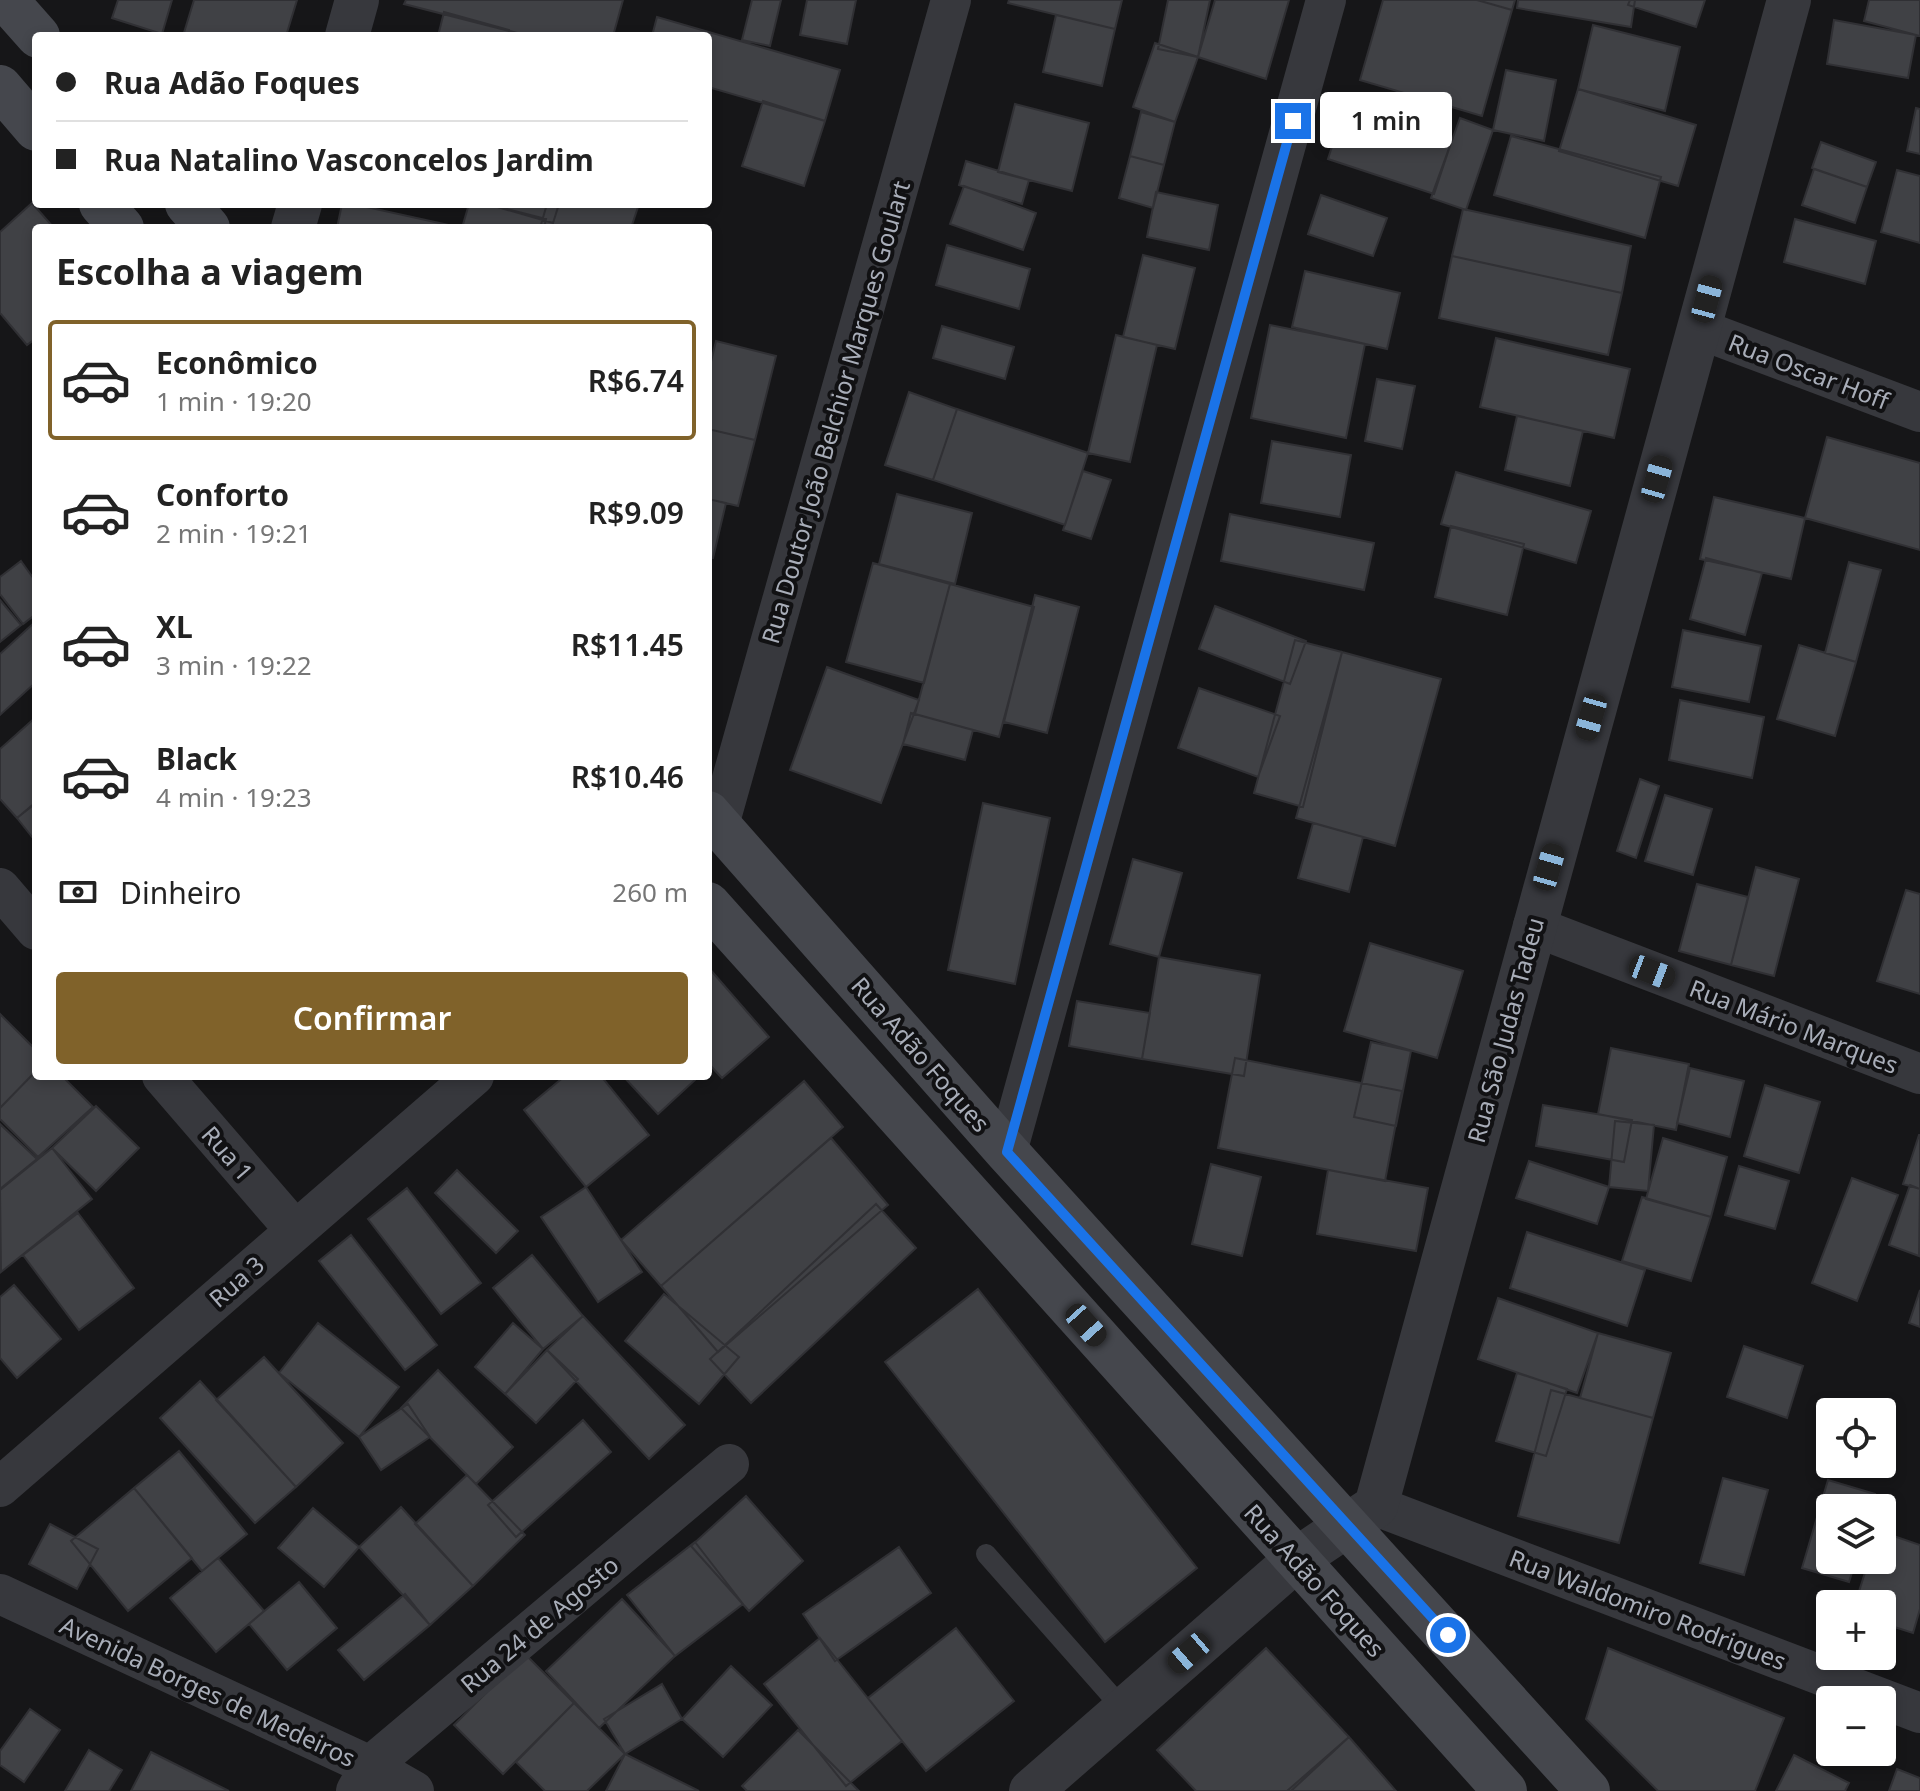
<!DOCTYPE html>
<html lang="pt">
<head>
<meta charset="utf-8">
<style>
  :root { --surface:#fff; --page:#f2f2f2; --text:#222; --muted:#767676; --line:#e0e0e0; --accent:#80622a }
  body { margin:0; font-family:"Noto Sans",sans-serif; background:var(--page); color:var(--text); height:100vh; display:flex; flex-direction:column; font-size:30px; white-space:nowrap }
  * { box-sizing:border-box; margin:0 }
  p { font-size:26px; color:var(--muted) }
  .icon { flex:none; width:44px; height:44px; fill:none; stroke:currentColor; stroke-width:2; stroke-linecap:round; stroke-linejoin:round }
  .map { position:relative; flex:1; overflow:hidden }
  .drawer { position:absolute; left:32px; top:224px; width:680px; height:856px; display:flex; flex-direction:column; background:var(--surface); border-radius:8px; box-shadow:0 4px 12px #0003 }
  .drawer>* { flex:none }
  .top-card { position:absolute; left:32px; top:32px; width:680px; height:176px; border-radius:8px; box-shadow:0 4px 12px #0003; display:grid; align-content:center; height:176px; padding:0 24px; background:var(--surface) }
  .fabs { position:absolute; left:1816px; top:1398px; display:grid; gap:16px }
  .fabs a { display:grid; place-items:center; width:80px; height:80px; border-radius:8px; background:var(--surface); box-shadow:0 4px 12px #0003; font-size:40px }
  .end { position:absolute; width:36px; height:36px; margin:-18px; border:10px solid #1a73e8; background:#fff; box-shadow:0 0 0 4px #fff }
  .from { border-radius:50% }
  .bubble { position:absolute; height:56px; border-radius:8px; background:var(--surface); box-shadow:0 4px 12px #0003; font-size:26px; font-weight:600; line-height:56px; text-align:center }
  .car { position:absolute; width:24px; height:48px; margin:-24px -12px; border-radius:10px; box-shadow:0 0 6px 2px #0007; background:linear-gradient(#222 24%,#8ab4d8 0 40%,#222 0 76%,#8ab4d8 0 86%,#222 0) }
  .top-card b { display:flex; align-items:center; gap:28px; height:76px; font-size:30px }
  .top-card b+b { border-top:2px solid var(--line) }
  .top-card i { width:20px; height:20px; background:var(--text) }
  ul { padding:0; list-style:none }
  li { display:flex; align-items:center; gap:24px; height:120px; margin:0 16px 12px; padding:0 8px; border:4px solid transparent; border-radius:8px }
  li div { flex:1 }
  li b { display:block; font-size:30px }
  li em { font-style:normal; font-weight:600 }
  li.current { border-color:var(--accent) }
  li>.icon { width:72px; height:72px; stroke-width:1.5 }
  h2 { padding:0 24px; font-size:36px; line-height:96px }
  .pay { display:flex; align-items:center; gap:20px; height:88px; padding:0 24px; font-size:30px }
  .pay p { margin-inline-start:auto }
  .action { display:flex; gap:16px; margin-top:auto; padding:16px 24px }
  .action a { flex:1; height:92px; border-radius:8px; background:var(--accent); color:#fff; font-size:32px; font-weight:600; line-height:92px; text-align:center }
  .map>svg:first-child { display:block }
  .building { fill:#404145; stroke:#303034; stroke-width:2 }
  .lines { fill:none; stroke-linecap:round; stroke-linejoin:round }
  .service { stroke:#37383d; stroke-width:20 }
  .minor { stroke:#37383d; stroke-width:40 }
  .tertiary { stroke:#37383d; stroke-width:44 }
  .secondary { stroke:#45474d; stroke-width:44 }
  .route { stroke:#1a73e8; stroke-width:10 }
  .labels { text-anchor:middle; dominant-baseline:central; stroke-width:8; stroke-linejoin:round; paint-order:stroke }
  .street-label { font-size:24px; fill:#a8adb8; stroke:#111113 }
</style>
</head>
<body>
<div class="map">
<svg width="1920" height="1791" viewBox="0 0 1920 1791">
  <rect width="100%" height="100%" fill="#161618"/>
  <path class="building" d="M118,0H172L162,34L112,18Z
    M194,0H297L286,36H183Z
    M406,0H623L613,36H529L404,4Z
    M752,0H781L770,46L742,40Z
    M807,0H856L847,44L800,35Z
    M1009,0H1122L1115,29L1008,3Z
    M1168,0H1210L1198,57L1158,49Z
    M1215,0H1289L1266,79L1198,57Z
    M1383,0H1477L1512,10L1482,116L1360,80Z
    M1477,0H1515L1512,10Z
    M1518,0H1635L1631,27L1517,8Z
    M1630,0H1705L1696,27L1628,5Z
    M1869,0H1920V36L1864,21Z
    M444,12L509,30L508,36H438Z
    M1056,15L1115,29L1102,86L1043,72Z
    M657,17L840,70L825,121L708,87V36H652Z
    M1834,20L1916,35L1908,78L1827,64Z
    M1593,25L1680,47L1665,111L1578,89Z
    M1155,43L1198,57L1175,122L1133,107Z
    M1506,70L1556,80L1544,141L1493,130Z
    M1578,89L1696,125L1678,186L1559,151Z
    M763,101L825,121L804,186L742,166Z
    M1015,104L1089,123L1072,191L998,172Z
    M1916,108L1920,109V154L1907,151Z
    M1141,112L1175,122L1164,165L1130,156Z
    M1343,112L1450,146L1434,194L1328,159Z
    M1460,118L1493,130L1466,210L1431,198Z
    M1511,136L1661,177L1645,238L1494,195Z
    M1821,142L1876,162L1867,187L1812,168Z
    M1130,156L1164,165L1153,208L1119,198Z
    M966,161L1029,180L1022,204L959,185Z
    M1814,169L1867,187L1855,223L1802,205Z
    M1897,170L1920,176V243L1881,232Z
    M964,186L1036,213L1023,250L950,224Z
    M1156,192L1218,205L1209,250L1147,237Z
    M1321,195L1387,218L1373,256L1308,234Z
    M32,203L54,228H36V338L27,345L0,313V232Z
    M342,204H353L453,226L337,228Z
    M469,204H487L546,219L544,228H462Z
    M487,204H559L553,223Z
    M547,204H639L631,228H540Z
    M1463,209L1631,246L1622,293L1452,256Z
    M1795,219L1876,241L1865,284L1784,262Z
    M947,245L1030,269L1019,309L936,285Z
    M1143,255L1195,268L1175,349L1123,337Z
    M1452,256L1622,293L1608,355L1439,318Z
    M1305,271L1400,293L1387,349L1292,327Z
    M1270,325L1365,344L1346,438L1251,418Z
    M942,326L1014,347L1005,379L933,358Z
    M1116,335L1157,345L1130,462L1088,453Z
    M1496,338L1630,369L1614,438L1480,407Z
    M716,341L776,356L755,440L708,429V374Z
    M1377,379L1415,386L1402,449L1365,441Z
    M909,392L957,409L933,480L885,465Z
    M957,409L1088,453L1065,525L933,480Z
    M1517,416L1583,431L1570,486L1505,470Z
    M708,429L755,440L738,506L708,499Z
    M1827,437L1920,463V550L1805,518Z
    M1272,441L1351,455L1340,517L1261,503Z
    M1083,471L1111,480L1091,539L1063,530Z
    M1456,472L1591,511L1576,563L1441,524Z
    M897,494L972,513L955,584L879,564Z
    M1714,497L1805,518L1791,579L1700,559Z
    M708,499L726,503L713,558L708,557Z
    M1230,514L1374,543L1364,590L1221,561Z
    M1451,526L1524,544L1507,615L1435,597Z
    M1706,558L1762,573L1745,635L1690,619Z
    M21,561L36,582V614L23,624L0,594V577Z
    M1849,562L1881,570L1856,662L1825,653Z
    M873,563L950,584L924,683L846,662Z
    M950,584L1034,607L999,737L915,714Z
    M1035,595L1079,607L1047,733L1004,722Z
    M0,600L21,625L0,642Z
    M1215,606L1306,641L1290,684L1199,649Z
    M36,621V682L0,715V654Z
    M1683,630L1761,646L1749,702L1672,687Z
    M1295,640L1342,652L1303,807L1254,793Z
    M1799,645L1856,662L1835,736L1777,719Z
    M1342,652L1441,679L1395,846L1296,818Z
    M827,667L919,700L881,803L790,770Z
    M1199,688L1280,716L1258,777L1178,748Z
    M1680,700L1764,717L1752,778L1669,760Z
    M911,713L973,730L965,760L903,744Z
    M36,717V802L17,818L0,799V749Z
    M1640,779L1659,786L1636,858L1617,851Z
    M1665,795L1712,809L1693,875L1645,861Z
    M36,803V842L17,818Z
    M983,803L1050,818L1015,984L948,970Z
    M1313,823L1363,837L1349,892L1298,878Z
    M1133,859L1182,873L1159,957L1110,944Z
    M1756,867L1799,879L1774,976L1731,965Z
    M1697,884L1748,897L1731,965L1679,951Z
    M1906,890L1920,894V994L1877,981Z
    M1370,943L1463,971L1437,1058L1344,1031Z
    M1159,957L1260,975L1244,1076L1142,1059Z
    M708,967L769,1037L722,1078L708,1063Z
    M1077,1001L1150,1013L1142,1059L1069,1046Z
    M0,1014L36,1050V1071L0,1108Z
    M1371,1042L1411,1051L1396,1126L1354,1117Z
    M1611,1048L1689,1064L1676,1130L1598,1114Z
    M1235,1058L1402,1091L1385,1181L1218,1148Z
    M1690,1068L1744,1081L1730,1137L1677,1123Z
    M36,1071V1076H62L93,1107L38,1157L0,1119V1108Z
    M565,1076H601L649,1135L586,1187L524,1110Z
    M623,1076H693L696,1079L658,1114Z
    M804,1081L843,1127L661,1286L621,1240Z
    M1765,1085L1820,1102L1799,1173L1744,1156Z
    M1543,1105L1632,1120L1624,1162L1536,1146Z
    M96,1106L139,1148L96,1191L52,1148Z
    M1615,1121L1654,1125L1648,1191L1609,1187Z
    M0,1124L37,1159L0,1189Z
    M1919,1135H1920V1189L1903,1184Z
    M831,1138L888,1205L718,1352L661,1286Z
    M1663,1138L1727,1157L1711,1217L1646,1199Z
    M52,1148L92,1199L1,1272L0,1190Z
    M1529,1161L1609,1187L1597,1224L1516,1198Z
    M1211,1164L1261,1177L1242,1256L1192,1244Z
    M1739,1166L1789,1181L1775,1229L1725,1215Z
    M457,1170L518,1231L496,1253L435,1193Z
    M1328,1170L1428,1188L1416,1251L1317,1234Z
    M1852,1178L1898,1195L1857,1301L1812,1283Z
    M1910,1185L1920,1189L1919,1256L1889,1245Z
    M586,1187L642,1272L598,1302L541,1217Z
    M407,1188L481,1283L441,1314L368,1219Z
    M1642,1197L1711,1217L1691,1281L1622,1261Z
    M876,1204L916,1248L751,1403L710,1359Z
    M78,1213L134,1288L79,1330L23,1255Z
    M1527,1232L1645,1270L1627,1326L1510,1288Z
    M351,1235L437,1345L405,1370L319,1261Z
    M532,1255L583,1316L543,1349L493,1288Z
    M14,1285L61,1339L17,1378L0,1358V1297Z
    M978,1289L1197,1568L1105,1642L885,1362Z
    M1920,1290V1327L1909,1323Z
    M664,1294L739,1357L699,1404L625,1341Z
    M1498,1298L1598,1333L1577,1393L1478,1359Z
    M583,1316L685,1425L649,1459L547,1350Z
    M318,1323L399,1387L359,1437L279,1373Z
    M513,1323L543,1349L505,1394L475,1367Z
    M1598,1333L1671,1353L1653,1418L1580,1398Z
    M1744,1346L1803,1366L1787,1418L1727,1397Z
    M547,1350L578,1379L536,1423L505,1394Z
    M264,1357L343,1443L296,1487L216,1400Z
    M438,1370L513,1447L476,1484L401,1408Z
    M1517,1373L1567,1389L1546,1456L1496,1441Z
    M200,1381L296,1487L255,1523L160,1418Z
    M1551,1390L1653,1418L1619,1543L1518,1516Z
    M408,1404L430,1437L381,1470L359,1437Z
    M583,1420L611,1452L516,1537L488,1505Z
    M179,1451L247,1534L202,1571L134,1488Z
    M467,1475L525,1535L473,1586L415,1524Z
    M1723,1478L1768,1490L1744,1575L1700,1563Z
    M1828,1480L1875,1494L1871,1508H1830V1560H1856L1849,1582L1802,1568Z
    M134,1488L192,1558L128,1611L71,1541Z
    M746,1496L803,1561L749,1611L691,1546Z
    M401,1507L473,1586L430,1625L359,1547Z
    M313,1508L359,1547L324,1587L278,1548Z
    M50,1524L98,1549L77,1589L29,1564Z
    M1882,1532L1920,1545V1609L1913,1633L1882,1623V1604H1855L1869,1560H1882Z
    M695,1542L743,1604L675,1656L627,1595Z
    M899,1547L931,1593L835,1661L803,1614Z
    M218,1558L264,1611L216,1652L170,1598Z
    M299,1582L337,1628L287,1670L249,1624Z
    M405,1594L430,1625L364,1680L338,1650Z
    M622,1599L675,1656L599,1728L546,1671Z
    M956,1628L1014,1701L926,1771L868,1698Z
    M820,1638L902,1741L846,1786L764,1684Z
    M1266,1648L1349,1737L1291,1791H1196L1157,1750Z
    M1608,1648L1784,1718L1755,1791H1658L1586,1719Z
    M525,1654L574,1703L503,1774L454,1725Z
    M731,1666L772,1705L723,1757L682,1719Z
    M662,1684L682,1719L625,1754L604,1719Z
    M574,1703L625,1754L587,1791H545L516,1762Z
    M30,1709L60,1730L24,1782L0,1765V1751Z
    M798,1730L859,1791H747L742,1786Z
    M1349,1737L1396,1791H1287Z
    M89,1750L122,1770L109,1791H65Z
    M151,1752L229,1791H131Z
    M625,1754L699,1791H606Z
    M1794,1755L1849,1783L1845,1791H1776Z
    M1897,1769L1920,1778V1791H1889Z"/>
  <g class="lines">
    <path class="service" d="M986,1554L1124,1710"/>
    <path class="minor" d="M1699,329L1920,412
      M719,825L951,0
      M0,888L36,930
      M1533,926L1920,1074
      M162,1076L295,1230
      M1007,1152L1326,0
      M0,1487L474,1076
      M1376,1506L1920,1713
      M0,1594L370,1766L414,1791
      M356,1791L370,1766L729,1464"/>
    <path class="tertiary" d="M347,36L357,0
      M293,228L300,204
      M1031,1791L1297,1559L1376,1506L1789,0"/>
    <path class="secondary" d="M6,0L38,36
      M0,87L36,129
      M101,204L122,228
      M187,204L208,228
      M708,813L1007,1152L1588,1791
      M708,904L1505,1791"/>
  </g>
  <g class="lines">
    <path class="route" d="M1293,121L1007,1152L1448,1635"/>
  </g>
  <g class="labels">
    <g class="street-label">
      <text transform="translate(1809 371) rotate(21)">Rua Oscar Hoff</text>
      <text transform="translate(835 412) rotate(-74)">Rua Doutor João Belchior Marques Goulart</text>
      <text transform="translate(1794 1026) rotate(21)">Rua Mário Marques</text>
      <text transform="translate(1505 1030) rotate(-75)">Rua São Judas Tadeu</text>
      <text transform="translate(921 1054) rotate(49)">Rua Adão Foques</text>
      <text transform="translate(228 1153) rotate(49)">Rua 1</text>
      <text transform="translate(236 1281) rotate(-41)">Rua 3</text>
      <text transform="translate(1315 1580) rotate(48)">Rua Adão Foques</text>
      <text transform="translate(1648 1609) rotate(21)">Rua Waldomiro Rodrigues</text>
      <text transform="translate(539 1624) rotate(-40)">Rua 24 de Agosto</text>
      <text transform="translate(208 1691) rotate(25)">Avenida Borges de Medeiros</text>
    </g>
  </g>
</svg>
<div class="fabs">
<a><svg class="icon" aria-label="locate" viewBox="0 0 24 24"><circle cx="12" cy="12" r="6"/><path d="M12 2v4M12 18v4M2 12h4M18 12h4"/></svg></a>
<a><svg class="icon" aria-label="layers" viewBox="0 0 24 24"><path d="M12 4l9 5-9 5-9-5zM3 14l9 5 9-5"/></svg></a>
<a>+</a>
<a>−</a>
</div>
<i class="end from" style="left:1448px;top:1635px"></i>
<i class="end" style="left:1293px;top:121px"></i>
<div class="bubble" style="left:1320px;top:92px;width:132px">1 min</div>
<i class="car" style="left:1707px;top:299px;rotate:15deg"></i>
<i class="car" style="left:1657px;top:479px;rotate:16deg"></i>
<i class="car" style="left:1591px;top:717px;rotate:196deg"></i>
<i class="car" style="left:1549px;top:867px;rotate:16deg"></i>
<i class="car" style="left:1652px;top:972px;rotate:111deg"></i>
<i class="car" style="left:1086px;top:1325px;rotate:138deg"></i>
<i class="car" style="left:1189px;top:1653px;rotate:229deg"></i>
<div class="top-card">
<b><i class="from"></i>Rua Adão Foques</b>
<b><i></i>Rua Natalino Vasconcelos Jardim</b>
</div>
<section class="drawer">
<h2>Escolha a viagem</h2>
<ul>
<li class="current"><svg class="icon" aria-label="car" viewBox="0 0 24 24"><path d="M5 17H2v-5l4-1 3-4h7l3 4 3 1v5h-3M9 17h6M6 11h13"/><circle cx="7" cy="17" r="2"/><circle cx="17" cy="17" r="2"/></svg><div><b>Econômico</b><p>1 min · 19:20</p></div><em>R$6.74</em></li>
<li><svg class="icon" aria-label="car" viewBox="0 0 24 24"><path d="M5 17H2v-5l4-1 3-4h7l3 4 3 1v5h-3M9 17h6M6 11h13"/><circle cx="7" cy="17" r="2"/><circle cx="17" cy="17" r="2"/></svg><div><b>Conforto</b><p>2 min · 19:21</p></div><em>R$9.09</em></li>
<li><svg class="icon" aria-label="car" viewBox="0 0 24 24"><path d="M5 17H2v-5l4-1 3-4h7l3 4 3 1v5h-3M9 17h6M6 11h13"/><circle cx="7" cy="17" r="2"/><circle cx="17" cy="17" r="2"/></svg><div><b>XL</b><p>3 min · 19:22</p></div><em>R$11.45</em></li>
<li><svg class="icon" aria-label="car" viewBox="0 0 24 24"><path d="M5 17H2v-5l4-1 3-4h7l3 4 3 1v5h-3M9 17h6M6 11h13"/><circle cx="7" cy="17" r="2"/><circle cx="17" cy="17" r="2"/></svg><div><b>Black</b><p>4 min · 19:23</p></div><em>R$10.46</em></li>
</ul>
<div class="pay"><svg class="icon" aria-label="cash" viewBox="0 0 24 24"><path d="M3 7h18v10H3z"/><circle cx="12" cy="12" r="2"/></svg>Dinheiro<p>260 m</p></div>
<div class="action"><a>Confirmar</a></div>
</section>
</div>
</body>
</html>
